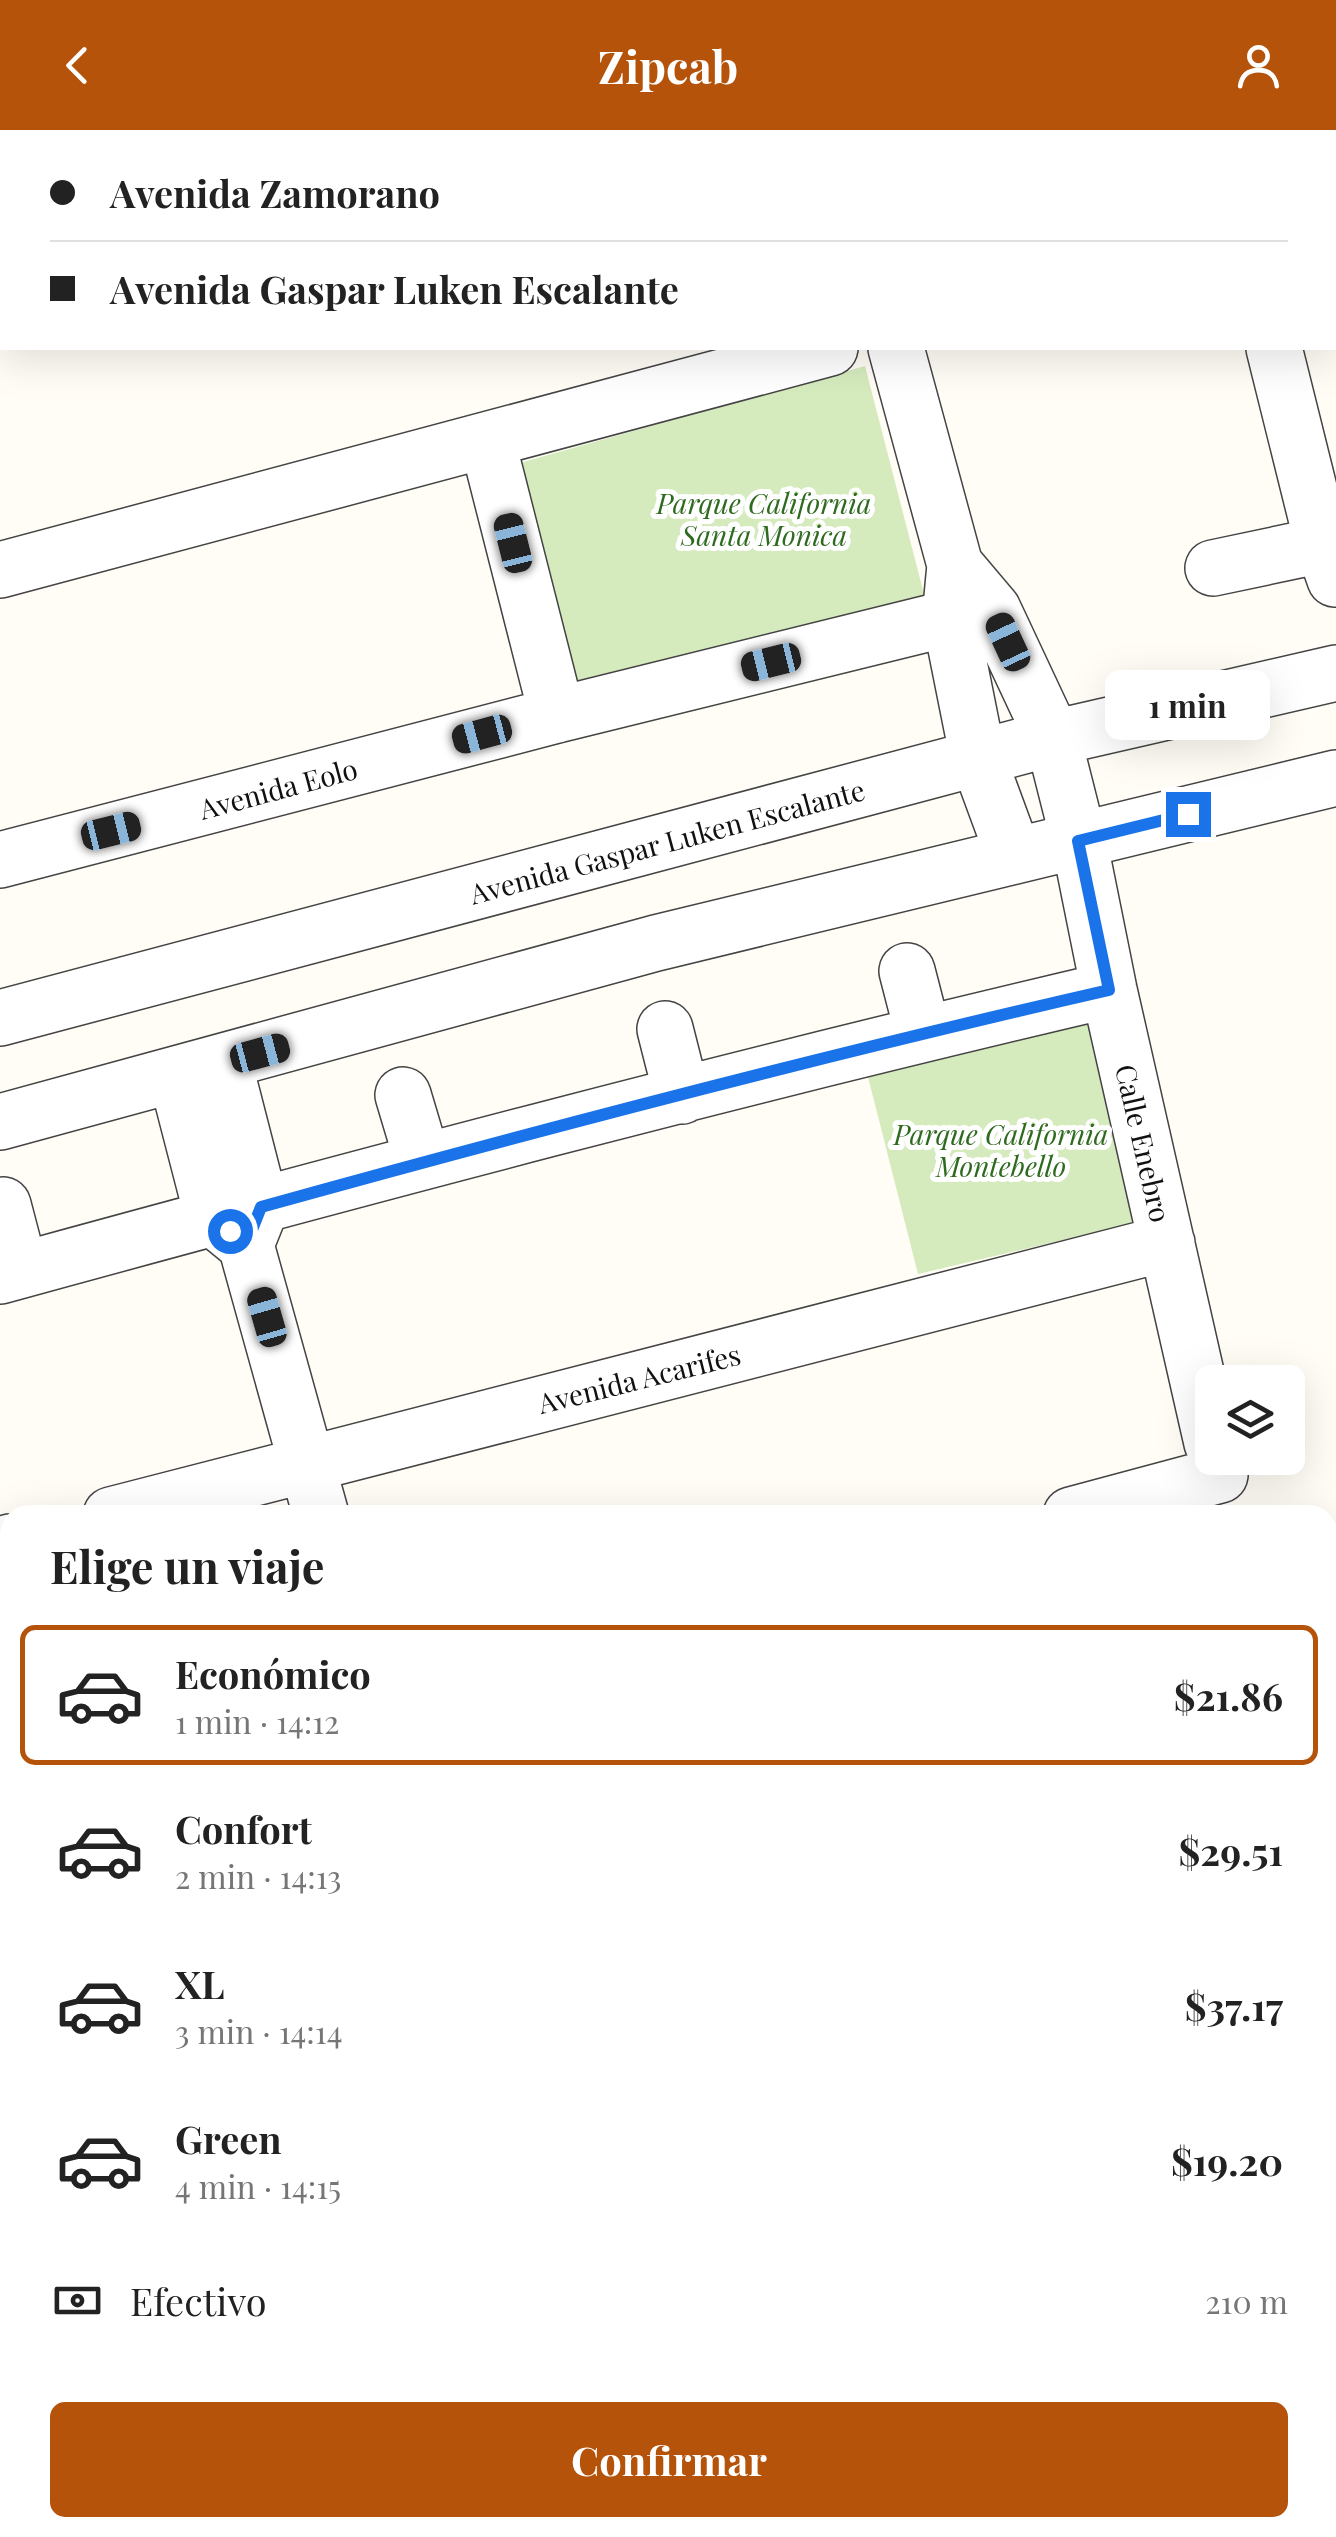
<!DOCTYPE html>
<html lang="es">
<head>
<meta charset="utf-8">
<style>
  :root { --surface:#fff; --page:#f6f6f6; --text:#222; --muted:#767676; --line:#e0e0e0; --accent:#b45309 }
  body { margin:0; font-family:"Playfair Display",serif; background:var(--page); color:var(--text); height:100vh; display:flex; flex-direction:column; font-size:38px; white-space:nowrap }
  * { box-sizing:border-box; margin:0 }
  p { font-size:32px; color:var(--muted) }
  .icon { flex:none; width:55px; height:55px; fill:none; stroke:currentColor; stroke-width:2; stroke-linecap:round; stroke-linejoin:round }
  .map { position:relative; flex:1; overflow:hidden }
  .drawer { position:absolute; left:0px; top:1375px; width:1338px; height:1032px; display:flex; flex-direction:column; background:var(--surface); border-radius:30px 30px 0 0; box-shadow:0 10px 40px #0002 }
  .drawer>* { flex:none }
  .hud { position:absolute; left:0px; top:0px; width:1338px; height:220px; box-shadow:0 10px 40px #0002; display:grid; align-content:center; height:220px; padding:0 50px; background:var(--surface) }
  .buttons { position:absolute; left:1195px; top:1235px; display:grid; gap:20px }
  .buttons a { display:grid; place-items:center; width:110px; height:110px; border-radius:15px; background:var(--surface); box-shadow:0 10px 40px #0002; font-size:50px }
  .end { position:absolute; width:45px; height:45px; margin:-22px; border:12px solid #1a73e8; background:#fff; box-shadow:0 0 0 5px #fff }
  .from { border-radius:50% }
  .bubble { position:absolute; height:70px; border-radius:15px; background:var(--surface); box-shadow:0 10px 40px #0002; font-size:32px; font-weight:700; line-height:70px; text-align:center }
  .car { position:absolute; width:30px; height:60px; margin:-30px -15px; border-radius:12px; box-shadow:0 0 8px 2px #0007; background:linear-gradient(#222 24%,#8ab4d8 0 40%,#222 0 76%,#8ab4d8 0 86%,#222 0) }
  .hud b { display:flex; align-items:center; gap:35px; height:95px; font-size:38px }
  .hud b+b { border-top:2px solid var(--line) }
  .hud i { width:25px; height:25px; background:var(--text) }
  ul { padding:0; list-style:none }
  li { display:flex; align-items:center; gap:30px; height:140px; margin:0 20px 15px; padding:0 30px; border:5px solid transparent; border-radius:15px }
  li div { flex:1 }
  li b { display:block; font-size:38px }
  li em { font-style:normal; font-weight:700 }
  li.current { border-color:var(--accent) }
  li>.icon { width:90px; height:90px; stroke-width:1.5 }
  h2 { padding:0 50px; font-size:45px; line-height:120px }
  .pay { display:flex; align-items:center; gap:25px; height:110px; padding:0 50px; font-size:38px }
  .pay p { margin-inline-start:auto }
  .cta { display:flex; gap:20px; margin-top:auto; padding:20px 50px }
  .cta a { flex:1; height:115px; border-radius:15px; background:var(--accent); color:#fff; font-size:40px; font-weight:700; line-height:115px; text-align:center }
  header { display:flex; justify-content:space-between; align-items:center; height:130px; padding:0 50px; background:var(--accent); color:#fff; font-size:45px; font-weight:700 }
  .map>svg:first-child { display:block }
  .green { fill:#d5ebbd }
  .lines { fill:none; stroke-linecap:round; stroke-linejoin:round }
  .minor-casing { stroke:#444; stroke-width:58 }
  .minor { stroke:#fff; stroke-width:55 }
  .route { stroke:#1a73e8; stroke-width:12 }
  .labels { text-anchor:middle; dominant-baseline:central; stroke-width:10; stroke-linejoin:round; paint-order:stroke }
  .park-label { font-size:28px; font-style:italic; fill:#2f6b1f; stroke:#fff }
  .street-label { font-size:28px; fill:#111; stroke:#fff }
</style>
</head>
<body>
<header><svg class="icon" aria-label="back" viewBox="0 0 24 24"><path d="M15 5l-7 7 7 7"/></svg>Zipcab<svg class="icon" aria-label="person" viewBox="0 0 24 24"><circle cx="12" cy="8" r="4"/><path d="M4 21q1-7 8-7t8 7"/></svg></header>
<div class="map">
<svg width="1336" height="2407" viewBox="0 0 1336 2407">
  <rect width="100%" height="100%" fill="#fffdf5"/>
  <path class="green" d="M865,236L925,468L574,563L509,336Z
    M1090,893L1136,1093L918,1144L867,943Z"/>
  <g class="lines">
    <g class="minor-casing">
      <path id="minor" d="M833,0L834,2
        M1023,0L1024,2
        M1335,109H1336
        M896,218L955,435L950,488L978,628L1014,726
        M1274,218L1323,415L1335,449
        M487,310L557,585
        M955,435L993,480L1053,608L1079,711L1109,860L1212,1313
        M1213,438L1336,412
        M0,440L830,218
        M0,730L557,585L950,488L993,480
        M907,841L923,903
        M0,888L1053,608L1336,543
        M665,899L682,966
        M224,933L261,1077L247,1112
        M176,945L213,1088L246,1115L321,1385
        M403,965L423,1032
        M0,992L656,813L1336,648
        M3,1075L20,1140
        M0,1146C368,1045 737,947 1109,860
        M111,1385L1167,1113
        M1071,1385L1220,1345
        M0,1415L10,1412
        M1328,1594L1336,1593
        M1328,1787L1336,1822
        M1328,1864L1336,1862
        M0,1948L10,1946
        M1328,2123L1336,2121
        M0,2252L10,2250"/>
    </g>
    <use href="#minor" class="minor"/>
  </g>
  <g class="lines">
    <path class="route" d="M230,1101L246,1115L261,1077C542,999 825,925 1109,860L1078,711L1188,684"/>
  </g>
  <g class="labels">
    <g class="park-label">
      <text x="764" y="372">Parque California<tspan x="764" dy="32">Santa Monica</tspan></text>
      <text x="1001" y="1003">Parque California<tspan x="1001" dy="32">Montebello</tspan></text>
    </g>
    <g class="street-label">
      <text transform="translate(278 658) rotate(-15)">Avenida Eolo</text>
      <text transform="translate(667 711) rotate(-15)">Avenida Gaspar Luken Escalante</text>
      <text transform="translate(1144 1013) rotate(77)">Calle Enebro</text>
      <text transform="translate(639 1248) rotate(-14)">Avenida Acarifes</text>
    </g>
  </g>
</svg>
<div class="buttons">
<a><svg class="icon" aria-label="layers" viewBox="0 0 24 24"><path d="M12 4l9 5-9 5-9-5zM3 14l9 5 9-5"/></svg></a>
</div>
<i class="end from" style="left:230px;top:1101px"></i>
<i class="end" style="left:1188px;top:684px"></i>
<div class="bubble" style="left:1105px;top:540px;width:165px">1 min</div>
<i class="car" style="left:513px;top:413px;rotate:346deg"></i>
<i class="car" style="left:1008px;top:512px;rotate:335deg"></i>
<i class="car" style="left:771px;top:532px;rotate:256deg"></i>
<i class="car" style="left:482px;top:604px;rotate:255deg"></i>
<i class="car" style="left:111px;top:701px;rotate:76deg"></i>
<i class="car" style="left:260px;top:923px;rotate:75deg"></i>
<i class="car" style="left:267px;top:1187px;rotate:344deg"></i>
<div class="hud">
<b><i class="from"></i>Avenida Zamorano</b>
<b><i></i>Avenida Gaspar Luken Escalante</b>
</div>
<section class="drawer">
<h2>Elige un viaje</h2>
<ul>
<li class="current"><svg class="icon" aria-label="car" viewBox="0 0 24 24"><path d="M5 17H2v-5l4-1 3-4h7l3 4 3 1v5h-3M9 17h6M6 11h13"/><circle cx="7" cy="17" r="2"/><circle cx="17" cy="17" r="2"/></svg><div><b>Económico</b><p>1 min · 14:12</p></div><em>$21.86</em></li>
<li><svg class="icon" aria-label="car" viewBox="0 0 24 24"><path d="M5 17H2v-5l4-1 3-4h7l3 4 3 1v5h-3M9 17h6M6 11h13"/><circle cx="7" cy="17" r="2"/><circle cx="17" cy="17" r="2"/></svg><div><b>Confort</b><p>2 min · 14:13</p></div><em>$29.51</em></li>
<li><svg class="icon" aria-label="car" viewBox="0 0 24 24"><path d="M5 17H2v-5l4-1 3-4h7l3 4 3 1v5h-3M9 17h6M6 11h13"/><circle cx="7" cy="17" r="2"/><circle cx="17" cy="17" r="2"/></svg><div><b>XL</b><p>3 min · 14:14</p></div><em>$37.17</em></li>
<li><svg class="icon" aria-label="car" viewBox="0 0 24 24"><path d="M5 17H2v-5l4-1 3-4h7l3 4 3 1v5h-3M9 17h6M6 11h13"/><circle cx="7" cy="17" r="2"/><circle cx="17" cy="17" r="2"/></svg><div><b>Green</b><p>4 min · 14:15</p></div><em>$19.20</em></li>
</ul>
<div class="pay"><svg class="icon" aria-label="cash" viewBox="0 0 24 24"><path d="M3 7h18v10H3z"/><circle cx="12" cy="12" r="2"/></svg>Efectivo<p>210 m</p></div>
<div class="cta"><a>Confirmar</a></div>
</section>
</div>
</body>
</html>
